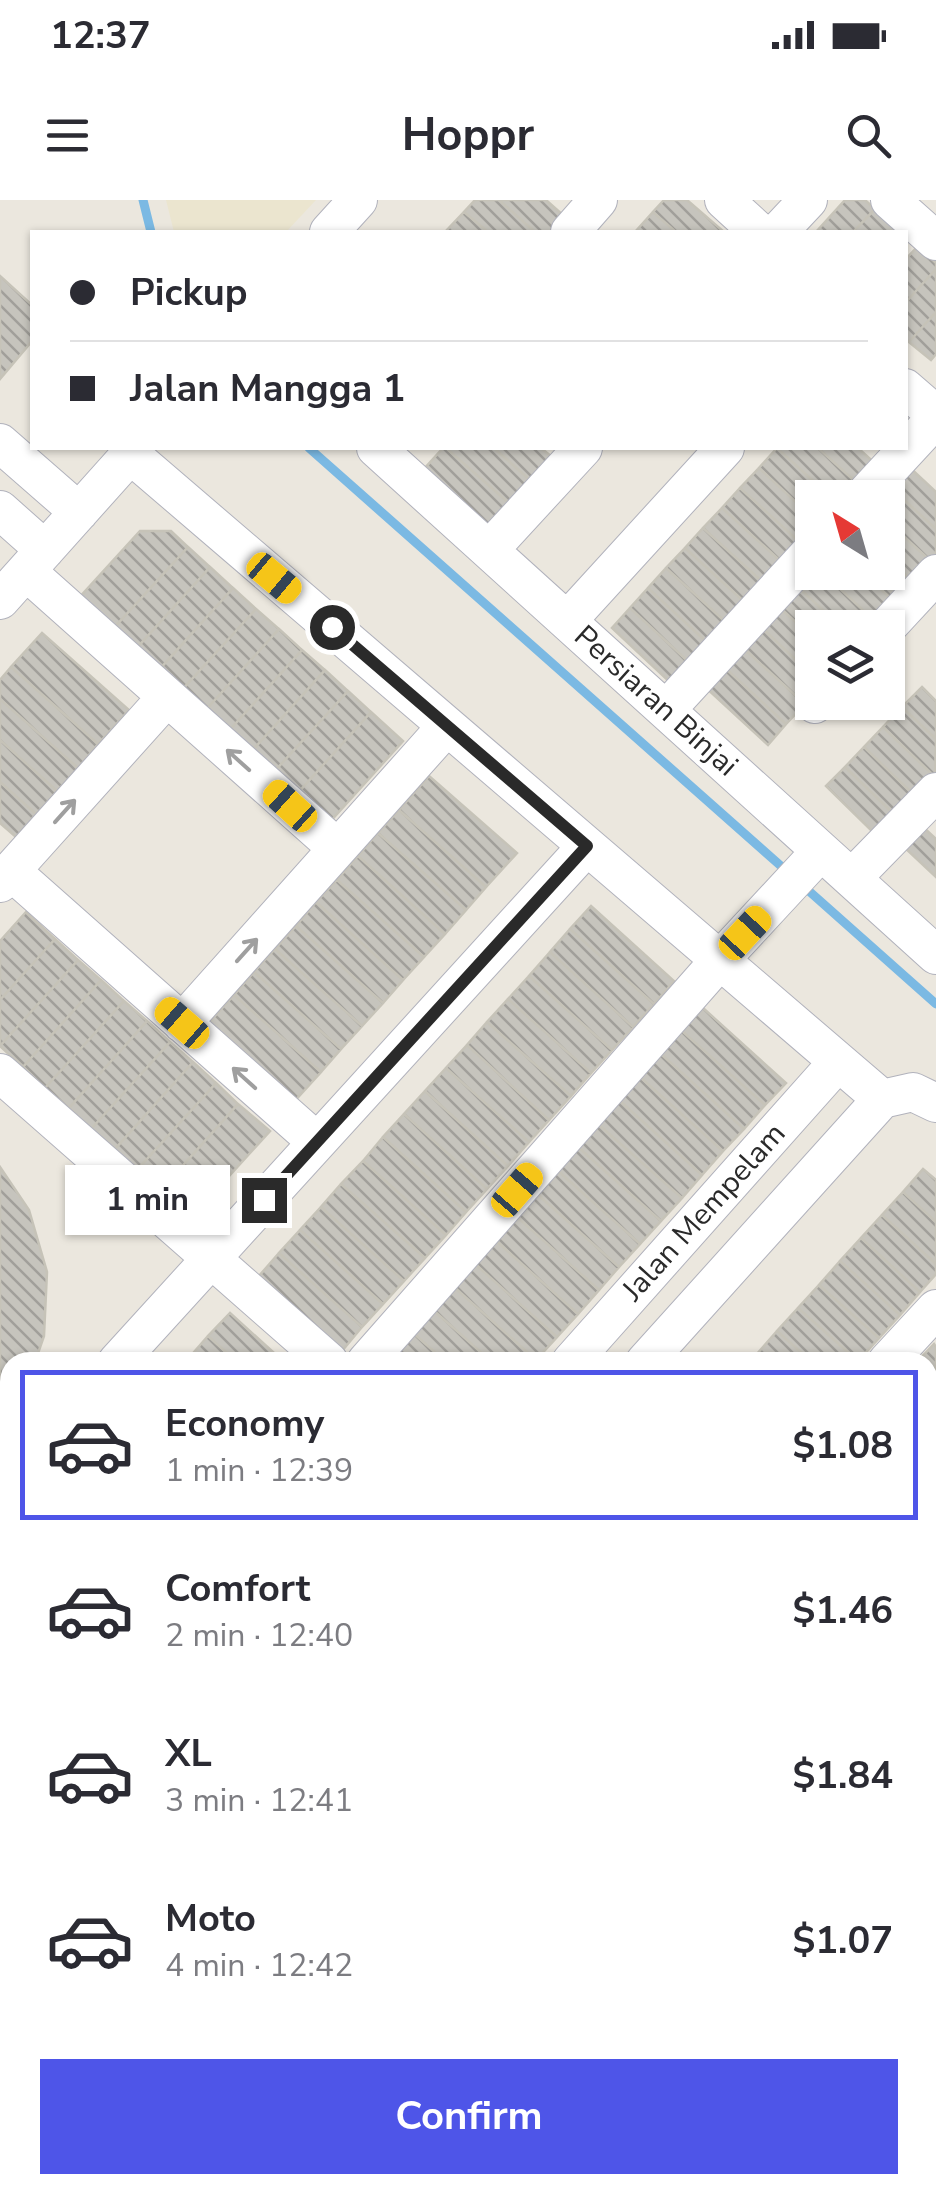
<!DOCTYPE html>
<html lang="en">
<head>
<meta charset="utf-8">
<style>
  :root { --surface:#fff; --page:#f7f7f7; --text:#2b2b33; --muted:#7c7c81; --line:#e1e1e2; --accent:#4e55e8 }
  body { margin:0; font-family:"Nunito Sans",sans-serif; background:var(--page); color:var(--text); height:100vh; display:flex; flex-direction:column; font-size:38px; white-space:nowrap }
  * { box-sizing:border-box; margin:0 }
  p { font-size:32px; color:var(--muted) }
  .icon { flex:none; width:55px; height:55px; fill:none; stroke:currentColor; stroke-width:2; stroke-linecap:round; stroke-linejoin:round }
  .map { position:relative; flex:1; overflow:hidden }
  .panel { position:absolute; left:0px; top:1152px; width:938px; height:842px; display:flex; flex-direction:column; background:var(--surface); border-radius:30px 30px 0 0; box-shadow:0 2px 8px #0004 }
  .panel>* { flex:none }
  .guide { position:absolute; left:30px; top:30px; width:878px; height:220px; border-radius:0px; box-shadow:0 2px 8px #0004; display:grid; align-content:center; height:220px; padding:0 40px; background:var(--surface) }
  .needle { width:65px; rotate:323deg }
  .controls { position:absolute; left:795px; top:280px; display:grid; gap:20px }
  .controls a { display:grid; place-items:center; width:110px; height:110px; border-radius:0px; background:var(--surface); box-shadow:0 2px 8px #0004; font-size:50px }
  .end { position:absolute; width:45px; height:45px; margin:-22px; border:12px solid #2a2a2a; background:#fff; box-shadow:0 0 0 5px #fff }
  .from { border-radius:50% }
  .bubble { position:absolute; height:70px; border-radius:0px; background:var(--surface); box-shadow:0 2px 8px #0004; font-size:32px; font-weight:700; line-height:70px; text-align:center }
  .car { position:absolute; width:30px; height:60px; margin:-30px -15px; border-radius:12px; box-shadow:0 0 8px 2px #0007; background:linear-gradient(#f5c518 24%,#345 0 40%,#f5c518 0 76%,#345 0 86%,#f5c518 0) }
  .guide b { display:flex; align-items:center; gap:35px; height:95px; font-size:38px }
  .guide b+b { border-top:2px solid var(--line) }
  .guide i { width:25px; height:25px; background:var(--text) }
  ul { padding:18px 0 0; list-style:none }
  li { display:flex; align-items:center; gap:30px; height:150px; margin:0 20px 15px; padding:0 20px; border:5px solid transparent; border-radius:0px }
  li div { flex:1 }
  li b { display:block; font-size:38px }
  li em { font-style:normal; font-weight:700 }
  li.current { border-color:var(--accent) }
  li>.icon { width:90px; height:90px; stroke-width:1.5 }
  .primary-button { display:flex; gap:20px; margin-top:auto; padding:20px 40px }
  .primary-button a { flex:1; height:115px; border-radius:0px; background:var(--accent); color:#fff; font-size:40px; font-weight:700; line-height:115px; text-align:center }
  .status { display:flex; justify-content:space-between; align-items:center; height:70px; padding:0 50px; background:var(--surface); direction:ltr }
  .status svg { height:28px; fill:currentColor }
  header { display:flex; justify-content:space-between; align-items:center; height:130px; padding:0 40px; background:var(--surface); font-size:45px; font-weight:700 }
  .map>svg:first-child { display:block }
  .education { fill:#ebe5cf }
  .grass { fill:url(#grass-dots) }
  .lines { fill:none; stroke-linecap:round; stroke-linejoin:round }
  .stream { stroke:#7bb9e3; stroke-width:9 }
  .building { fill:url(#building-back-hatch); stroke:#c6c3b8; stroke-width:2.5 }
  .minor-casing { stroke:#b1b2bc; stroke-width:40 }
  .minor { stroke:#fff; stroke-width:38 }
  .oneway { stroke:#9f9f9f }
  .route { stroke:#2a2a2a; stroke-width:12 }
  .labels { text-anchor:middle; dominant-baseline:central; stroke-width:8; stroke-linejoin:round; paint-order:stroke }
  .street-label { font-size:30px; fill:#2a2a2a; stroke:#fff }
</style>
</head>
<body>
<div class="status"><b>12:37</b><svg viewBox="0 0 49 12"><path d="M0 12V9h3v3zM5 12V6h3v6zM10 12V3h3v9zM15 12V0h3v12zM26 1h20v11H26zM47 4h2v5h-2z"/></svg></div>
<header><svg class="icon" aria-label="menu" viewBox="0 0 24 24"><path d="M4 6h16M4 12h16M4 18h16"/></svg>Hoppr<svg class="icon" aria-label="search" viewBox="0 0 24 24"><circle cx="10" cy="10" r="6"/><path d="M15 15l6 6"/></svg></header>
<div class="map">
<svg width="936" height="1994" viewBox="0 0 936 1994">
  <defs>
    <pattern id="grass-dots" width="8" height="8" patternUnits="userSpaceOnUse" patternTransform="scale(2.5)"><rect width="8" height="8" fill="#acdca0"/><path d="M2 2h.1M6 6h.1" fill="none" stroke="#94bd8a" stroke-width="1.8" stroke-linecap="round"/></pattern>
    <pattern id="building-back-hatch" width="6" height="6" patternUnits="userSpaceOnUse" patternTransform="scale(2.5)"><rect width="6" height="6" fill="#c6c4bd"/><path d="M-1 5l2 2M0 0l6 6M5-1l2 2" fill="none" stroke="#a19f9a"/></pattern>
  </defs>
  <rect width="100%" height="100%" fill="#ebe7de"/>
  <path class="education" d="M166,0H316L286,32H174Z"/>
  <path class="grass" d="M208,1985H590L582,1994H218Z"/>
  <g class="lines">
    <path class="stream" d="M143,0L151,32
      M309,248L790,674
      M801,684L936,804"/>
  </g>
  <path class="building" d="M475,0H499L535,32H488L464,12Z
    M499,0H546L572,23L563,32H535Z
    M664,0H687L724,32H676L653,12Z
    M845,0H865L875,9L853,32H816Z
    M875,9L896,28L892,32H853Z
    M464,12L488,32H445Z
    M653,12L676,32H635Z
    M918,46L936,63V69L905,103V60Z
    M936,69V112L909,142L905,138V103Z
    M0,76L32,105V141L0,179Z
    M936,112V154L931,160L909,142Z
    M443,248H446L510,304L489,327L424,269Z
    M446,248H494L531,281L510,304Z
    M494,248H541L552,257L531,281Z
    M777,248L832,298H812V317L759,268Z
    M777,248H818L859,285L848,298H832Z
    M818,248H858L878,266L859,285Z
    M907,265L936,292V329L888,285Z
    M759,268L812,317V337L804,346L740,288Z
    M888,285L936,329V361L934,364L888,322Z
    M740,288L804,346L786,366L722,308Z
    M722,308L786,366L767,386L703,328Z
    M888,322L934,364L915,384L888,358Z
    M703,328L767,386L749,406L685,348Z
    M140,331H171L188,347L112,430L78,399Z
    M188,347L210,367L135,450L112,430Z
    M685,348L749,406L730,426L666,368Z
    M888,358L915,384L897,404L862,372H888Z
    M210,367L233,388L158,471L135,450Z
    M666,368L730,426L712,447L648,388Z
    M812,372H822L878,424L875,428H842L796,385Z
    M822,372H862L897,404L878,424Z
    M796,385L842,428H812V437L778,406Z
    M233,388L256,409L181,491L158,471Z
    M648,388L712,447L693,466L630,408Z
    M778,406L812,437V475L760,426Z
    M630,408L693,466L675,487L612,428Z
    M256,409L279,429L204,512L181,491Z
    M760,426L812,475V496L805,504L741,446Z
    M279,429L302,450L227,533L204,512Z
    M42,433L129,510L98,544L11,467Z
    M741,446L805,504L786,524L723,466Z
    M302,450L325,470L250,553L227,533Z
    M723,466L786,524L768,545L704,486Z
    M11,467L98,544L78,568L0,499V480Z
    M325,470L348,491L272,574L250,553Z
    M922,487L936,501V539L902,507Z
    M348,491L371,512L296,595L272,574Z
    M0,499L78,568L57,591L0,540Z
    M902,507L936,539L935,577L883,527Z
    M371,512L403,541L328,624L296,595Z
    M883,527L935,577L915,596L864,547Z
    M0,540L57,591L36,614L0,582Z
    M864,547L915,596L896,616L845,567Z
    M845,567L896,616L877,636L826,586Z
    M429,576L517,653L486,687L399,610Z
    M0,582L36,614L16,637L0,623Z
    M399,610L486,687L466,710L378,633Z
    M923,627L936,639V677L904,647Z
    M378,633L466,710L445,734L358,656Z
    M358,656L445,734L424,757L337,680Z
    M337,680L424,757L403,780L316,702Z
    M316,702L403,780L383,803L296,726Z
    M591,706L674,781L654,804L570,729Z
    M26,712L55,739L0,800V741Z
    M296,726L383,803L362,826L275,749Z
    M570,729L654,804L633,827L550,752Z
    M55,739L78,760L0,846V800Z
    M275,749L362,826L341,849L254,772Z
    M550,752L633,827L612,850L529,776Z
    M78,760L101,780L23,867L0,846Z
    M254,772L341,849L321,872L234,795Z
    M529,776L612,850L591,873L508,799Z
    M101,780L124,801L45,888L23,867Z
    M234,795L321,872L291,905L204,828Z
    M508,799L591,873L571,896L487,822Z
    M124,801L147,821L69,908L45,888Z
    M703,808L786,883L765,905L682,831Z
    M147,821L170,842L91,929L69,908Z
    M487,822L571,896L549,920L467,845Z
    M682,831L765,905L744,929L661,854Z
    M170,842L193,862L115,949L91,929Z
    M467,845L549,920L529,942L446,868Z
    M661,854L744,929L723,951L640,877Z
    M193,862L216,883L137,970L115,949Z
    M446,868L529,942L508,966L425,891Z
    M640,877L723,951L702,975L620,901Z
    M216,883L238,904L160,991L137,970Z
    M425,891L508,966L487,989L404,914Z
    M620,901L702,975L682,998L598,924Z
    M238,904L270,931L191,1018L160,991Z
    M404,914L487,989L466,1012L383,937Z
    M598,924L682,998L661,1021L578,947Z
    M383,937L466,1012L446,1035L363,961Z
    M578,947L661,1021L640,1044L557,970Z
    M363,961L446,1035L425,1058L341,984Z
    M0,967L29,1010L47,1072L44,1136L35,1162H10V1212L0,1224Z
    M923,969L936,980V1022L903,992Z
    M557,970L640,1044L619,1067L536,993Z
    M341,984L425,1058L404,1081L321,1007Z
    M903,992L936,1022V1064L882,1015Z
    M536,993L619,1067L599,1090L516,1016Z
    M321,1007L404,1081L383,1104L300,1030Z
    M882,1015L936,1064V1074L920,1092L861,1038Z
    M516,1016L599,1090L578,1114L494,1039Z
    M300,1030L383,1104L362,1127L279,1053Z
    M861,1038L920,1092L900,1115L840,1061Z
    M494,1039L578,1114L557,1137L474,1063Z
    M279,1053L362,1127L342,1151L259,1076Z
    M840,1061L900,1115L879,1138L819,1085Z
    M474,1063L557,1137L536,1160L453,1086Z
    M819,1085L879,1138L858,1161L798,1108Z
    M453,1086L536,1160L534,1162H492L432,1109Z
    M798,1108L858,1161L856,1162H812L777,1131Z
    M432,1109L492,1162H446L412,1132Z
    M230,1113L284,1162H237L208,1136Z
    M777,1131L812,1162H766L757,1154Z
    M412,1132L446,1162H399L391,1155Z
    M208,1136L237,1162H191L188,1159Z
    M934,1144L936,1147V1188L928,1181V1162H917Z
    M928,1181L936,1188V1231L928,1223Z
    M928,1223L936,1231V1261L931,1267L928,1265Z
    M0,1367L10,1376V1418L0,1409Z
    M0,1409L10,1418V1460L0,1451Z
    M928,1439L936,1447V1489L928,1482Z
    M0,1451L10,1460V1502L0,1493Z
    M928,1482L936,1489V1531L928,1524Z
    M0,1493L10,1502V1520L0,1531Z
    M2,1707L10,1714V1740L0,1751Z
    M10,1740V1799L0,1810V1751Z
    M930,1756L936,1762V1796L928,1805V1759Z
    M936,1796V1841L928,1851V1805Z
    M928,1907L936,1914V1940L928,1949Z
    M936,1940V1986L928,1994H903L895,1985H928V1949Z"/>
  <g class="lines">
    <g class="minor-casing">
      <path id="minor" d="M724,0L759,32
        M890,0L936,41
        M329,32L358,0
        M570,32L598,0
        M778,32L808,0
        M905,188L936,215
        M0,243L79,312
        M376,248L936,755
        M130,254L882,899
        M862,298L936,218
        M0,310L45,350
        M489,350L583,248
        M26,371L337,648
        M0,400L136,248
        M567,421L725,248
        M886,428L936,374
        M815,504L816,502
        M666,510L812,351
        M11,671L317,942
        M852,678L936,592
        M0,683L167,497
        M182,823L447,526
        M0,873L329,1162
        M882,899L913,892L936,903
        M117,1162L587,646
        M366,1162L720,760L821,651
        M571,1162L838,862
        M645,1162L882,899
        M887,1162L936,1109
        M0,1292L10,1281
        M928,1327L936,1317
        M0,1563L10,1552
        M928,1582L936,1572
        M0,1639L10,1648
        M928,1664L936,1672
        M0,1881L10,1870
        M928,1886L936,1894
        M0,1960L10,1950
        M87,1985L93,1990
        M774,1985L784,1994
        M632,1994L640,1985"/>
    </g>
    <use href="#minor" class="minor"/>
  </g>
  <defs><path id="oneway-shaft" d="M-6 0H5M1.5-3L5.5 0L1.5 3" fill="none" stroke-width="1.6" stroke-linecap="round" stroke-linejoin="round" transform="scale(2.5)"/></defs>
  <g class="oneway">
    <use href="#oneway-shaft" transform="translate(238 560) rotate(-138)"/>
    <use href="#oneway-shaft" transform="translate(65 611) rotate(-48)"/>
    <use href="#oneway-shaft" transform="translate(247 750) rotate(-48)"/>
    <use href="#oneway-shaft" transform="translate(244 878) rotate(-138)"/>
  </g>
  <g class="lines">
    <path class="route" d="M264,1000L587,646L332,427"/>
  </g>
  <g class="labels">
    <g class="street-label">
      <text transform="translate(656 501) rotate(42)">Persiaran Binjai</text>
      <text transform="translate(704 1012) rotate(-48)">Jalan Mempelam</text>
    </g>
  </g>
</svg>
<div class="controls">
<a><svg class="needle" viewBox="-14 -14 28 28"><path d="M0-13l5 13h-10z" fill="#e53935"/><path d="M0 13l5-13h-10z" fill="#7c7c81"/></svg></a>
<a><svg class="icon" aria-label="layers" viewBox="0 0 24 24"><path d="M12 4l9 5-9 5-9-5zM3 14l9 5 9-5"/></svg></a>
</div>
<i class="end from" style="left:332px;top:427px"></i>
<i class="end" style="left:264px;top:1000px"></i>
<div class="bubble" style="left:65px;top:965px;width:165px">1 min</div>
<i class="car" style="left:274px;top:378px;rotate:130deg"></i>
<i class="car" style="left:290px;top:606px;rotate:312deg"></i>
<i class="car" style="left:745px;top:733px;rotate:43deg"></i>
<i class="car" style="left:182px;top:823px;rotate:311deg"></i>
<i class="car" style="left:517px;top:990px;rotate:41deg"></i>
<div class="guide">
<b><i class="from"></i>Pickup</b>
<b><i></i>Jalan Mangga 1</b>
</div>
<section class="panel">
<ul>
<li class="current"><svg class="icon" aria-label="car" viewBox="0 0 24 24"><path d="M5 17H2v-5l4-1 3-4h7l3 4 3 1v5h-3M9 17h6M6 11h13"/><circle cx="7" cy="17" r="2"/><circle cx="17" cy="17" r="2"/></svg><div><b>Economy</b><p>1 min · 12:39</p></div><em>$1.08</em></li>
<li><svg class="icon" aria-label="car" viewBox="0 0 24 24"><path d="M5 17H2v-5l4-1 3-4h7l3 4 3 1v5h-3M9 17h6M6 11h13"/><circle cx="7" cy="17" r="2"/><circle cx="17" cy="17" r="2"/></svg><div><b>Comfort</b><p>2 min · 12:40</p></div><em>$1.46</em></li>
<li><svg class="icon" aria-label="car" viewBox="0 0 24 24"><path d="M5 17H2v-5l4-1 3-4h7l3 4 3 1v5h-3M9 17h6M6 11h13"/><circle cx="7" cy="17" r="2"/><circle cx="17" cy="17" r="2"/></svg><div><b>XL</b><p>3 min · 12:41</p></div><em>$1.84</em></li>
<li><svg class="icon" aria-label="car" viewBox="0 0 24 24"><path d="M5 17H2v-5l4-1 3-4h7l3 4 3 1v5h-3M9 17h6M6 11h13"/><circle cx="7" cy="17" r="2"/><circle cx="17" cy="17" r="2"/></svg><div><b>Moto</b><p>4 min · 12:42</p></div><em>$1.07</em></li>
</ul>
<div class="primary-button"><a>Confirm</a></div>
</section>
</div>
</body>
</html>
